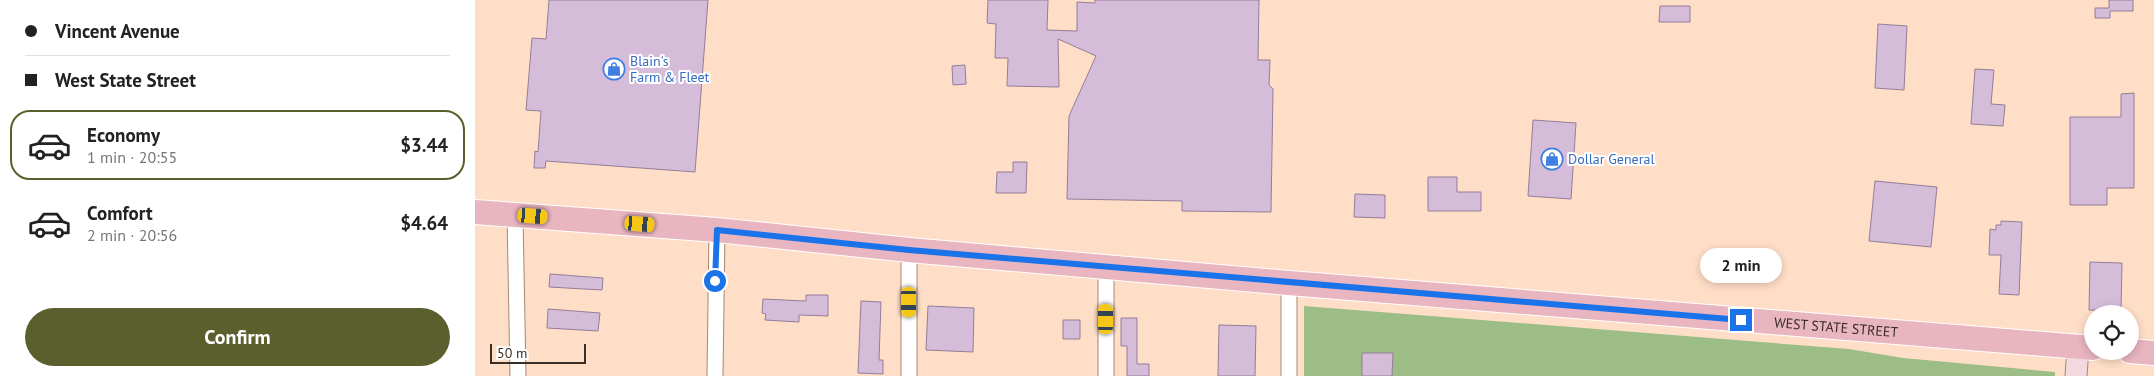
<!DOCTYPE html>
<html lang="en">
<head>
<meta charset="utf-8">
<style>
  :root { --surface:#fff; --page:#f2f2f2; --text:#222; --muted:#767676; --line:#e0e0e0; --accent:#5b5f2d }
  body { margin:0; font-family:"PT Sans",sans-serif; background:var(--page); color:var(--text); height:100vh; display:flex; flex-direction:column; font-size:19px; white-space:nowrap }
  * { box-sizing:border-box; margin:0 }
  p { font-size:16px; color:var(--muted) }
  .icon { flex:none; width:28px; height:28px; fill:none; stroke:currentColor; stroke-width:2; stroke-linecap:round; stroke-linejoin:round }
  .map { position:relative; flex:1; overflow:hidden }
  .sheet { display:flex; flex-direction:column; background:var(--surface); width:475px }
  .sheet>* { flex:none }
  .hud { display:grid; align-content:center; height:110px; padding:0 25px; background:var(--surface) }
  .controls { position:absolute; left:1609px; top:305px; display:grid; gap:10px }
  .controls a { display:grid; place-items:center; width:55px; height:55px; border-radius:50%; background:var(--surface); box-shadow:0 2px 8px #0003; font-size:25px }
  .scale { position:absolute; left:15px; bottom:12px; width:96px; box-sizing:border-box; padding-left:5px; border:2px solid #392d24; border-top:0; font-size:14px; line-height:18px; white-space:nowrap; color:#392d24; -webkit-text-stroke:4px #fff; paint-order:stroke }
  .end { position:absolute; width:22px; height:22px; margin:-11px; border:6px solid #1a73e8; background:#fff; box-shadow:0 0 0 2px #fff }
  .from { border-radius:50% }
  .bubble { position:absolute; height:35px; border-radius:18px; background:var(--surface); box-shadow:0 2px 8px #0003; font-size:16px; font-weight:700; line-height:35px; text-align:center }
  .car { position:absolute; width:15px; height:30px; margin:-15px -8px; border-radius:6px; box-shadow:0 0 4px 1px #0007; background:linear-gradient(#f5c518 24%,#345 0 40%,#f5c518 0 76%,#345 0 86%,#f5c518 0) }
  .hud b { display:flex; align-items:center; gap:18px; height:48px; font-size:19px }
  .hud b+b { border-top:1px solid var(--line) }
  .hud i { width:12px; height:12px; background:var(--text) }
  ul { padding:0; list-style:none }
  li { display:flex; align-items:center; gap:15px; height:70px; margin:0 10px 8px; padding:0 15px; border:2px solid transparent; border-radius:20px }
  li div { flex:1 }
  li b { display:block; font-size:19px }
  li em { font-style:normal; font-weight:700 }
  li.on { border-color:var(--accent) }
  li>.icon { width:45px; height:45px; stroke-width:1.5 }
  .primary-button { display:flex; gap:10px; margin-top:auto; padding:10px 25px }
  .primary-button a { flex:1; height:58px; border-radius:30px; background:var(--accent); color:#fff; font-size:20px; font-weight:700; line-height:58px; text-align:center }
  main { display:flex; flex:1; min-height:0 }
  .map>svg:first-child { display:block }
  .green { fill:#9cbe86 }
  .building { fill:#d5bdda; stroke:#947d98 }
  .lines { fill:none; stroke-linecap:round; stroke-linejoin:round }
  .street-casing { stroke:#a58772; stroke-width:17 }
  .secondary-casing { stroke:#a58772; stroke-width:23 }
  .primary-casing { stroke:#fff; stroke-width:26 }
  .street { stroke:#fff; stroke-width:15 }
  .secondary { stroke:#f4dae0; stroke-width:21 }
  .primary { stroke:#e8b5c1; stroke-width:24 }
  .route { stroke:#1a73e8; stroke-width:6 }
  .labels { text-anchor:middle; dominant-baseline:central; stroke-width:4; stroke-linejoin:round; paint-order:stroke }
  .shop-label { font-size:14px; fill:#366cbe; stroke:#fff; text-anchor:start }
  .street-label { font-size:14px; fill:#392d24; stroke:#fff }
</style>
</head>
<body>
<main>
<section class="sheet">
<div class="hud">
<b><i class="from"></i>Vincent Avenue</b>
<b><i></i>West State Street</b>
</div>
<ul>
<li class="on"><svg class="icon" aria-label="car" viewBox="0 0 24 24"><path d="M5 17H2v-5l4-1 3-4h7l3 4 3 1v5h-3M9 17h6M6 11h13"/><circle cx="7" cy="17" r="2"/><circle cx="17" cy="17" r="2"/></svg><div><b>Economy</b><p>1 min · 20:55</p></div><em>$3.44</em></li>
<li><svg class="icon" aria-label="car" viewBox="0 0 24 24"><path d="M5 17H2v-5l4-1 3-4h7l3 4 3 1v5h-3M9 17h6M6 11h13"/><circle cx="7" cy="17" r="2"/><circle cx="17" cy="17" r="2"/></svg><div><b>Comfort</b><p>2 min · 20:56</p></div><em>$4.64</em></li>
</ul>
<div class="primary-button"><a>Confirm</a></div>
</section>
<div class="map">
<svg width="1679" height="376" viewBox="0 0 1679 376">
  <rect width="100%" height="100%" fill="#ffdec7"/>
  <path class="green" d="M829,306L1374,349L1428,358L1580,372V376H829Z"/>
  <path class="building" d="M74,0H233L220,172L71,161L70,168H59L60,151L63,152L66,111L51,110L57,38L71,39Z
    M513,0H573L572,30L602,31V2L620,3V0H784L783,60H795L794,85L798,89L796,212L707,211V201L592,199L594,116L621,56L583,39L584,87L532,86L533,58H520L521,24L512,23Z
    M1634,0H1658V11H1635V18H1620V8H1634Z
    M1185,6H1215V22H1184Z
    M1403,24L1432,26L1429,90L1400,88Z
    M490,65L491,84L478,85L477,66Z
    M1500,69L1519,70L1516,104L1530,105L1528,126L1496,124Z
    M1659,93V188H1632V205H1595V117H1646V94Z
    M1058,120L1101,123L1096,199L1053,196Z
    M538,162H552L551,193H521L522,172H538Z
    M953,177H982V192H1006V211H953Z
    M1400,181L1462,187L1456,247L1394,241Z
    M880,194L910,195V218L879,217Z
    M1526,221L1547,222L1544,295L1524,294L1526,255H1514L1515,229L1521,230V225H1526Z
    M1615,262L1647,263L1646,311L1614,310Z
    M75,274L128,278L127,290L74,287Z
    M331,295H353V316L324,315V322L290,320L291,314L287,313L288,299L331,301Z
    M386,301L406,302L404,360H408V374L383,373Z
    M453,306L499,308L498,352L451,350Z
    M73,309L125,313L123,331L72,328Z
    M646,318H662V364H674V376H652V346H646Z
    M588,320H605V339H588Z
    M744,325L781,326L780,376H743Z
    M887,353H918L917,376H887Z"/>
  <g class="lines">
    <g class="street-casing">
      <path id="street" d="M40,215L43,376
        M240,376L242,230
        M434,376V250
        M631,376V266
        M814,376V283"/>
    </g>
    <g class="secondary-casing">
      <path id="secondary" d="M1601,376L1603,347"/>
    </g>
    <g class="primary-casing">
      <g id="primary">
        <path id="s1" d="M0,212L242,230L434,250L814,283L1618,348"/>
        <path d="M1655,351L1679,353"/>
      </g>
    </g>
    <use href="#street" class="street"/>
    <use href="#secondary" class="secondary"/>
    <use href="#primary" class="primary"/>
  </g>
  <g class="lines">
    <path class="route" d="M240,281L242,230L434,250L1266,320"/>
  </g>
  <defs>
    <g id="shop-ring" transform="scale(1.125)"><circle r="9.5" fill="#fff" stroke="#3f7fe0" stroke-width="1.5"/><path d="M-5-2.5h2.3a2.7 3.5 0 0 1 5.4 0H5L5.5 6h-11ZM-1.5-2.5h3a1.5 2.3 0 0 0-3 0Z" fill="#3f7fe0"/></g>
  </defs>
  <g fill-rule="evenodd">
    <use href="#shop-ring" x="139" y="69"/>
    <use href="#shop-ring" x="1077" y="159"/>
  </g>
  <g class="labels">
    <g class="shop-label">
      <text x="155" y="61">Blain's<tspan x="155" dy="16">Farm &amp; Fleet</tspan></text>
      <text x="1093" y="159">Dollar General</text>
    </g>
    <g class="street-label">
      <text stroke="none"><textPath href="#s1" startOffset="1366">WEST STATE STREET</textPath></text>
    </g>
  </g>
</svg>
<div class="controls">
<a><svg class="icon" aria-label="locate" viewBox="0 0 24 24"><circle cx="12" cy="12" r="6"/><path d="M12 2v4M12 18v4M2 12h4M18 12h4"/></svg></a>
</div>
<div class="scale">50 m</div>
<i class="end from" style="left:240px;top:281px"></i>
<i class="end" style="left:1266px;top:320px"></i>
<div class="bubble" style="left:1225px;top:248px;width:82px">2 min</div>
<i class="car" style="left:58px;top:216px;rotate:94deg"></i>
<i class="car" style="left:165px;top:224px;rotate:94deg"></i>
<i class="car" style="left:434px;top:302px;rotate:180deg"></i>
<i class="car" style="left:631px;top:319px;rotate:0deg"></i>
</div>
</main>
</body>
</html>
